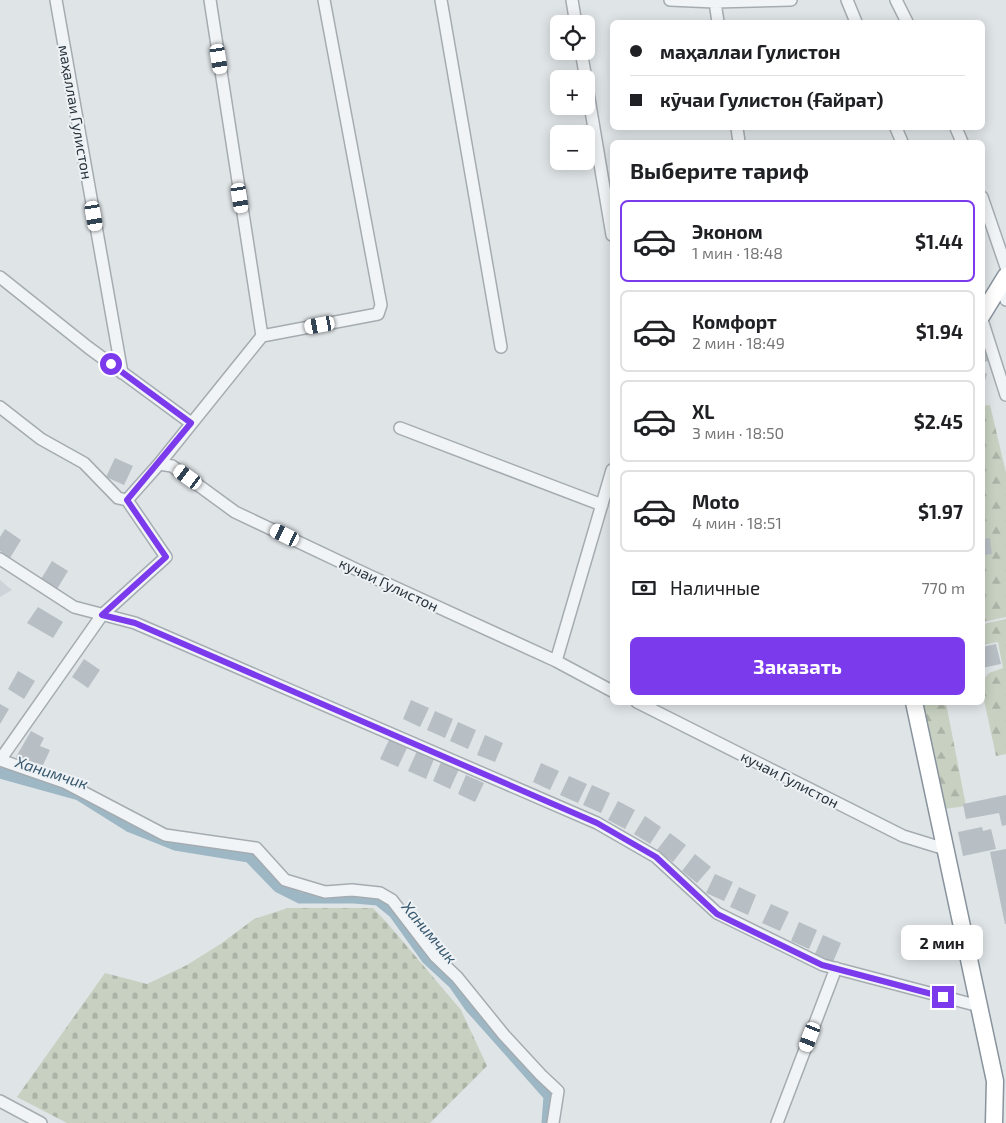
<!DOCTYPE html>
<html lang="ru">
<head>
<meta charset="utf-8">
<style>
  :root { --surface:#fff; --page:#f6f6f6; --text:#202124; --muted:#757577; --line:#e0e0e0; --accent:#7c3aed }
  body { margin:0; font-family:"Exo 2",sans-serif; background:var(--page); color:var(--text); height:100vh; display:flex; flex-direction:column; font-size:19px; white-space:nowrap }
  * { box-sizing:border-box; margin:0 }
  p { font-size:16px; color:var(--muted) }
  .icon { flex:none; width:28px; height:28px; fill:none; stroke:currentColor; stroke-width:2; stroke-linecap:round; stroke-linejoin:round }
  .map { position:relative; flex:1; overflow:hidden }
  .drawer { position:absolute; left:610px; top:140px; width:375px; height:565px; display:flex; flex-direction:column; background:var(--surface); border-radius:8px; box-shadow:0 2px 12px #0003 }
  .drawer>* { flex:none }
  .hud { position:absolute; left:610px; top:20px; width:375px; height:110px; border-radius:8px; box-shadow:0 2px 12px #0003; display:grid; align-content:center; height:110px; padding:0 20px; background:var(--surface) }
  .buttons { position:absolute; left:550px; top:15px; display:grid; gap:10px }
  .buttons a { display:grid; place-items:center; width:45px; height:45px; border-radius:8px; background:var(--surface); box-shadow:0 2px 12px #0003; font-size:25px }
  .end { position:absolute; width:22px; height:22px; margin:-11px; border:6px solid #7c3aed; background:#fff; box-shadow:0 0 0 2px #fff }
  .from { border-radius:50% }
  .bubble { position:absolute; height:35px; border-radius:8px; background:var(--surface); box-shadow:0 2px 12px #0003; font-size:16px; font-weight:700; line-height:35px; text-align:center }
  .car { position:absolute; width:15px; height:30px; margin:-15px -8px; border-radius:6px; box-shadow:0 0 4px 1px #0007; background:linear-gradient(#fff 24%,#345 0 40%,#fff 0 76%,#345 0 86%,#fff 0) }
  .hud b { display:flex; align-items:center; gap:18px; height:48px; font-size:19px }
  .hud b+b { border-top:1px solid var(--line) }
  .hud i { width:12px; height:12px; background:var(--text) }
  ul { padding:0; list-style:none }
  li { display:flex; align-items:center; gap:15px; height:82px; margin:0 10px 8px; padding:0 10px; border:2px solid var(--line); border-radius:8px }
  li div { flex:1 }
  li b { display:block; font-size:19px }
  li em { font-style:normal; font-weight:700 }
  li.selected { border-color:var(--accent) }
  li>.icon { width:45px; height:45px; stroke-width:1.5 }
  h2 { padding:0 20px; font-size:22px; line-height:60px }
  .pay { display:flex; align-items:center; gap:12px; height:55px; padding:0 20px; font-size:19px }
  .pay p { margin-inline-start:auto }
  .primary-button { display:flex; gap:10px; margin-top:auto; padding:10px 20px }
  .primary-button a { flex:1; height:58px; border-radius:8px; background:var(--accent); color:#fff; font-size:20px; font-weight:700; line-height:58px; text-align:center }
  .map>svg:first-child { display:block }
  .built { fill:#cdd3d9 }
  .forest { fill:url(#forest-firs) }
  .cemetery { fill:url(#cemetery-stones) }
  .lines { fill:none; stroke-linecap:round; stroke-linejoin:round }
  .canal { stroke:#9db7c5; stroke-width:11 }
  .building { fill:#b7bec4 }
  .minor-casing { stroke:#a5acb1; stroke-width:14 }
  .highway-casing { stroke:#88939d; stroke-width:19 }
  .minor { stroke:#f1f4f6; stroke-width:11 }
  .highway { stroke:#fff; stroke-width:16 }
  .route { stroke:#7c3aed; stroke-width:6 }
  .labels { text-anchor:middle; dominant-baseline:central; stroke-width:4; stroke-linejoin:round; paint-order:stroke }
  .street-label { font-size:15px; fill:#29343d; stroke:#eef2f5 }
  .water-label { font-size:16px; font-style:italic; fill:#37586e; stroke:#eef2f5 }
</style>
</head>
<body>
<div class="map">
<svg width="1006" height="1123" viewBox="0 0 1006 1123">
  <defs>
    <pattern id="forest-firs" width="22" height="20" patternUnits="userSpaceOnUse" patternTransform="scale(1.25)"><rect width="22" height="20" fill="#c7d0c1"/><path d="M5 1l3.5 6h-7zM16 11l3.5 6h-7z" fill="#abb3a7"/></pattern>
    <pattern id="cemetery-stones" width="16" height="16" patternUnits="userSpaceOnUse" patternTransform="scale(1.25)"><rect width="16" height="16" fill="#c7d0c1"/><path d="M2 7V4a2 2 0 0 1 4 0v3zM10 15v-3a2 2 0 0 1 4 0v3z" fill="#abb3a7"/></pattern>
  </defs>
  <rect width="100%" height="100%" fill="#dfe4e7"/>
  <path class="built" d="M0,580L12,590L0,597Z"/>
  <path class="forest" d="M990,405L1006,473V617L983,622L982,406Z
    M1006,619V754L996,756L984,700L983,680L989,673L1003,668L998,642L983,645V624Z
    M922,703H946L966,806L944,809Z"/>
  <path class="cemetery" d="M288,908H373L388,924L461,1010L487,1066L430,1123H67L17,1097L105,973L147,984L187,965L222,943L254,919Z"/>
  <g class="lines">
    <path class="canal" d="M0,773L79,795L130,827L175,845L249,857L278,887L300,898H354L378,900L394,913L427,959L454,984L470,1007L549,1096L547,1123"/>
  </g>
  <path class="building" d="M982,338L990,360L982,363Z
    M982,372L987,374L983,386H982Z
    M115,458L133,466L124,485L106,477Z
    M5,529L21,540L10,558L0,551V537Z
    M990,538L992,554L982,555V539Z
    M52,561L68,571L57,589L41,579Z
    M38,607L63,622L53,638L27,623Z
    M996,644L1001,664L982,668V647Z
    M84,659L100,670L88,688L72,677Z
    M18,671L35,681L24,699L8,689Z
    M411,700L429,708L420,727L403,719Z
    M0,704L9,709L0,724Z
    M435,711L453,719L445,738L427,730Z
    M458,722L476,730L468,749L450,741Z
    M31,731L44,738L40,746L50,750L43,765L16,757Z
    M485,735L503,743L495,762L477,755Z
    M389,740L407,748L398,767L380,759Z
    M417,751L434,759L426,779L408,771Z
    M441,762L459,769L450,789L433,781Z
    M541,763L559,771L550,790L533,782Z
    M466,775L484,783L475,802L458,794Z
    M569,776L587,784L578,803L560,795Z
    M592,785L610,793L601,813L583,805Z
    M1006,795V825L1002,826L999,813L966,819L963,804Z
    M618,801L635,810L625,829L608,820Z
    M645,816L661,827L650,844L634,834Z
    M982,827L983,831L991,829L996,849L963,856L958,832Z
    M670,833L686,845L673,862L657,850Z
    M1006,849V924H1005L990,852Z
    M695,854L711,867L697,883L682,871Z
    M715,874L733,882L724,901L706,893Z
    M739,887L756,895L748,915L730,907Z
    M771,904L789,912L780,931L762,923Z
    M799,922L817,930L809,949L791,941Z
    M823,935L841,943L833,962L815,954Z"/>
  <g class="lines">
    <g class="minor-casing">
      <path id="minor" d="M56,0L122,373
        M441,0L501,347
        M572,0L576,24
        M670,0L715,2L791,0
        M847,0L856,22
        M896,0L907,22
        M715,2L718,22
        M581,51L586,79
        M586,81L612,235
        M737,128L739,142
        M896,128L902,142
        M956,128L962,142
        M982,197L1006,267
        M0,277L89,348L191,423
        M1001,284L1006,300
        M982,320L1006,395
        M262,336L378,314L381,305L324,0
        M0,407L41,439L84,463L118,498L127,500L159,464L172,466L235,512L368,575L556,661L612,691
        M400,428L602,505
        M159,464L262,336L210,0
        M0,559L74,607L135,623L597,823L656,857L717,913L823,965L979,1006
        M556,661L612,470
        M637,702L903,836L945,849
        M0,760L64,782L165,835L256,848L285,880L325,892L352,890L380,893L392,900L435,956L457,977L504,1035L541,1075L558,1091L553,1123
        M0,760L102,615L166,557L127,500
        M0,1101L41,1123
        M777,1123L836,968"/>
    </g>
    <g class="highway-casing">
      <path id="highway" d="M982,315L1006,276
        M914,702L995,1081L994,1123"/>
    </g>
    <use href="#minor" class="minor"/>
    <use href="#highway" class="highway"/>
  </g>
  <g class="lines">
    <path class="route" d="M111,364L191,423L127,500L166,557L102,615L135,623L597,823L656,857L717,914L822,965L943,997"/>
  </g>
  <g class="labels">
    <g class="street-label">
      <text transform="translate(76 112) rotate(80)">маҳаллаи Гулистон</text>
      <text transform="translate(389 584) rotate(25)">кучаи Гулистон</text>
      <text transform="translate(790 779) rotate(27)">кучаи Гулистон</text>
    </g>
    <g class="water-label">
      <text transform="translate(52 772) rotate(18)">Ханимчик</text>
      <text transform="translate(430 932) rotate(50)">Ханимчик</text>
    </g>
  </g>
</svg>
<div class="buttons">
<a><svg class="icon" aria-label="locate" viewBox="0 0 24 24"><circle cx="12" cy="12" r="6"/><path d="M12 2v4M12 18v4M2 12h4M18 12h4"/></svg></a>
<a>+</a>
<a>−</a>
</div>
<i class="end from" style="left:111px;top:364px"></i>
<i class="end" style="left:943px;top:997px"></i>
<div class="bubble" style="left:901px;top:925px;width:82px">2 мин</div>
<i class="car" style="left:219px;top:59px;rotate:171deg"></i>
<i class="car" style="left:240px;top:198px;rotate:171deg"></i>
<i class="car" style="left:94px;top:216px;rotate:170deg"></i>
<i class="car" style="left:320px;top:325px;rotate:260deg"></i>
<i class="car" style="left:188px;top:477px;rotate:306deg"></i>
<i class="car" style="left:285px;top:535px;rotate:296deg"></i>
<i class="car" style="left:810px;top:1037px;rotate:201deg"></i>
<div class="hud">
<b><i class="from"></i>маҳаллаи Гулистон</b>
<b><i></i>кӯчаи Гулистон (Ғайрат)</b>
</div>
<section class="drawer">
<h2>Выберите тариф</h2>
<ul>
<li class="selected"><svg class="icon" aria-label="car" viewBox="0 0 24 24"><path d="M5 17H2v-5l4-1 3-4h7l3 4 3 1v5h-3M9 17h6M6 11h13"/><circle cx="7" cy="17" r="2"/><circle cx="17" cy="17" r="2"/></svg><div><b>Эконом</b><p>1 мин · 18:48</p></div><em>$1.44</em></li>
<li><svg class="icon" aria-label="car" viewBox="0 0 24 24"><path d="M5 17H2v-5l4-1 3-4h7l3 4 3 1v5h-3M9 17h6M6 11h13"/><circle cx="7" cy="17" r="2"/><circle cx="17" cy="17" r="2"/></svg><div><b>Комфорт</b><p>2 мин · 18:49</p></div><em>$1.94</em></li>
<li><svg class="icon" aria-label="car" viewBox="0 0 24 24"><path d="M5 17H2v-5l4-1 3-4h7l3 4 3 1v5h-3M9 17h6M6 11h13"/><circle cx="7" cy="17" r="2"/><circle cx="17" cy="17" r="2"/></svg><div><b>XL</b><p>3 мин · 18:50</p></div><em>$2.45</em></li>
<li><svg class="icon" aria-label="car" viewBox="0 0 24 24"><path d="M5 17H2v-5l4-1 3-4h7l3 4 3 1v5h-3M9 17h6M6 11h13"/><circle cx="7" cy="17" r="2"/><circle cx="17" cy="17" r="2"/></svg><div><b>Moto</b><p>4 мин · 18:51</p></div><em>$1.97</em></li>
</ul>
<div class="pay"><svg class="icon" aria-label="cash" viewBox="0 0 24 24"><path d="M3 7h18v10H3z"/><circle cx="12" cy="12" r="2"/></svg>Наличные<p>770 m</p></div>
<div class="primary-button"><a>Заказать</a></div>
</section>
</div>
</body>
</html>
